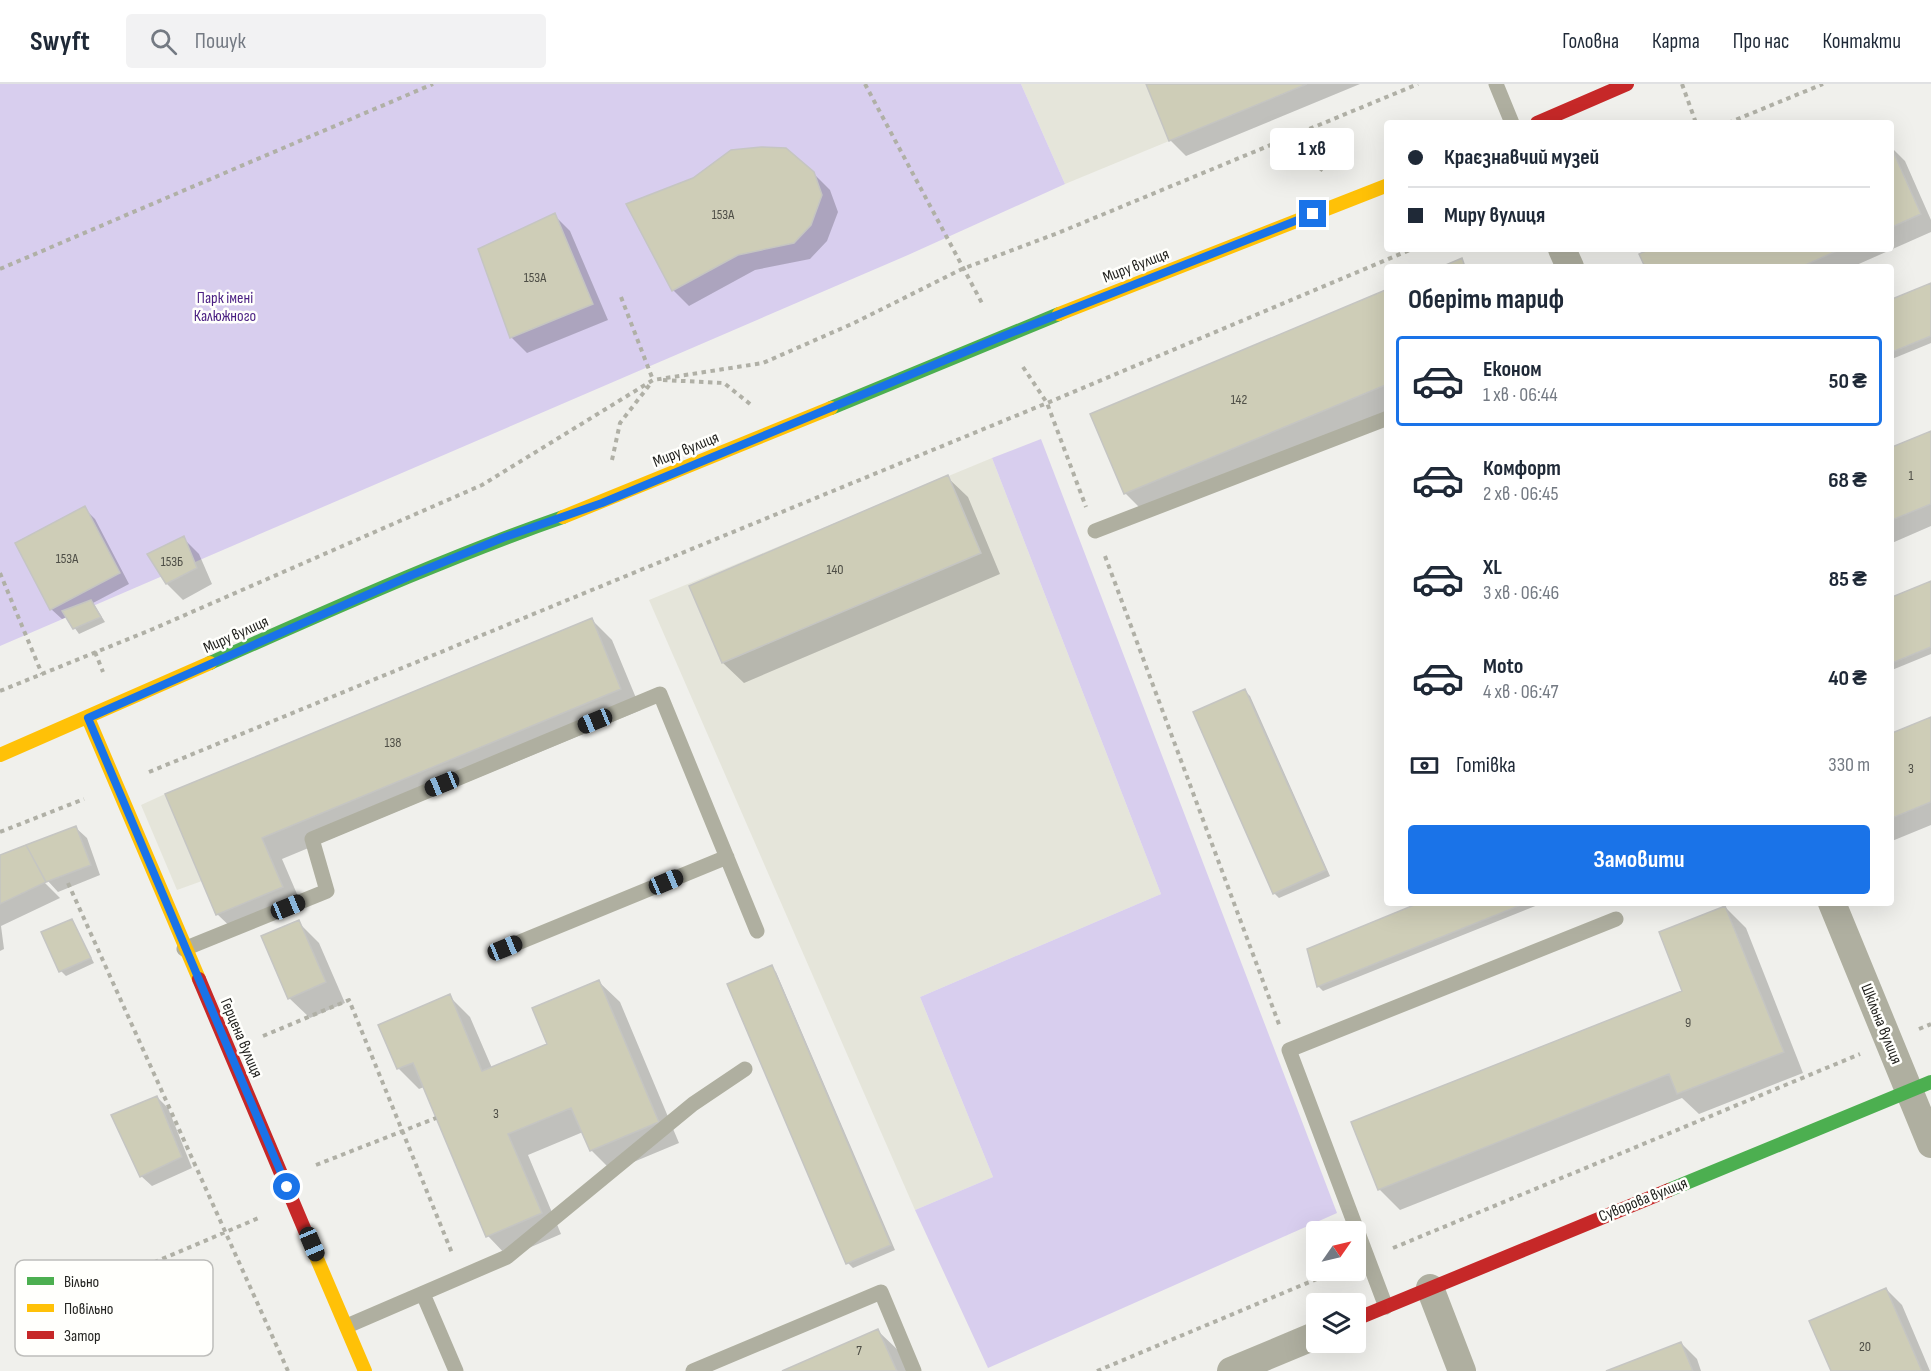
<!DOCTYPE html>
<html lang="uk">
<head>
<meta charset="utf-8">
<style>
  :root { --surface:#fff; --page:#f2f2f3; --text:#1f2937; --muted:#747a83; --line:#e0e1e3; --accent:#1a73e8 }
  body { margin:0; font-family:"Sofia Sans Condensed",sans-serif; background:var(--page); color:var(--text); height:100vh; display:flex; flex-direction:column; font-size:22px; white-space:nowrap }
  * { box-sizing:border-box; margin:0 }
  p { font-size:20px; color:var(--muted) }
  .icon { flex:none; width:33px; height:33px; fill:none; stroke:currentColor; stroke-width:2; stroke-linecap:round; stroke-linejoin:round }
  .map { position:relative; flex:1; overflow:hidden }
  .sheet { position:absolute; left:1384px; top:180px; width:510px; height:642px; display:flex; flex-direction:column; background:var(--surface); border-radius:6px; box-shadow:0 6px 24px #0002 }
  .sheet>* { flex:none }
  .hud { position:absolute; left:1384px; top:36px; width:510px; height:132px; border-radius:6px; box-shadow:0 6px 24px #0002; display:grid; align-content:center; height:132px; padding:0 24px; background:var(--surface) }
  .needle { width:39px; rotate:56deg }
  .tools { position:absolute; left:1306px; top:1137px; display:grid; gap:12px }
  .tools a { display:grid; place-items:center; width:60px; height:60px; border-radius:6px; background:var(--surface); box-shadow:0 6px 24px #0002; font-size:30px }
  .end { position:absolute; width:27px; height:27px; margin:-14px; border:8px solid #1a73e8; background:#fff; box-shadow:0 0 0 3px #fff }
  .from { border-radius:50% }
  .bubble { position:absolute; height:42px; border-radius:6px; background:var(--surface); box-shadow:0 6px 24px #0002; font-size:20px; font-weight:700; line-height:42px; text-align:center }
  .car { position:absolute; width:18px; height:36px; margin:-18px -9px; border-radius:8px; box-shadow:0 0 4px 2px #0007; background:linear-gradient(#222 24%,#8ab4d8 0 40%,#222 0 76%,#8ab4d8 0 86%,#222 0) }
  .hud b { display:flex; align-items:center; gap:21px; height:57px; font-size:22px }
  .hud b+b { border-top:2px solid var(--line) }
  .hud i { width:15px; height:15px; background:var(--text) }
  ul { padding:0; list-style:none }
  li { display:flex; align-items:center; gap:18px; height:90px; margin:0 12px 9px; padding:0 12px; border:3px solid transparent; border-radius:6px }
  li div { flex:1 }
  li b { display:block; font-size:22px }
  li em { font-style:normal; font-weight:700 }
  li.selected { border-color:var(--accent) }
  li>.icon { width:54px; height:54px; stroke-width:1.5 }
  h2 { padding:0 24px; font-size:27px; line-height:72px }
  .pay { display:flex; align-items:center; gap:15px; height:66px; padding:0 24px; font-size:22px }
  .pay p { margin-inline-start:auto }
  .cta { display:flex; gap:12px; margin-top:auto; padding:12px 24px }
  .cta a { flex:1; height:69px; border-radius:6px; background:var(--accent); color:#fff; font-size:24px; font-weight:700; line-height:69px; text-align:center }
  header { display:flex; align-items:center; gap:36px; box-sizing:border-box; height:84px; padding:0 30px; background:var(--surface); border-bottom:2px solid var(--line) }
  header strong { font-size:28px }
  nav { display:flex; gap:33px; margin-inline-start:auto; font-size:21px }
  .search { width:420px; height:54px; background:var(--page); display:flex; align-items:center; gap:15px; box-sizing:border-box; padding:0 21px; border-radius:6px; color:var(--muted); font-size:22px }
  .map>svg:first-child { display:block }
  .built { fill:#e5e5da }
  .green { fill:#d8ceee }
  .shadow { fill:#0003 }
  .building { fill:#cecdb7; stroke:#c5c5c2; stroke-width:1.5 }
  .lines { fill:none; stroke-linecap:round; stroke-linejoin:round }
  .path { stroke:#b0b0a6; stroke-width:4; stroke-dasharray:4.5 4.5; stroke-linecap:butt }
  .lane { stroke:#afafa0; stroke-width:15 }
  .street { stroke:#afafa0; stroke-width:28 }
  .fast { stroke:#4caf50; stroke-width:14 }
  .slow { stroke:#ffc107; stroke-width:14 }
  .jam { stroke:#c62828; stroke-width:14 }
  .route { stroke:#1a73e8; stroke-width:8 }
  .labels { text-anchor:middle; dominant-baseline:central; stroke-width:5; stroke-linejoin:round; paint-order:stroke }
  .number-label { font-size:14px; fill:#4e4e46 }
  .street-label { font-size:16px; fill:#232320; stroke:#fffffc }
  .park-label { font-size:16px; fill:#491e82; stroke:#fffffc }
  .key { fill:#fffffc; stroke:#bdbdba; stroke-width:1.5 }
  .key-label { font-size:16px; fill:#232320 }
</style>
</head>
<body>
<header>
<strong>Swyft</strong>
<div class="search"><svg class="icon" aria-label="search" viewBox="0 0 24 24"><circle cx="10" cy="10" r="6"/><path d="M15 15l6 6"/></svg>Пошук</div>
<nav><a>Головна</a><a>Карта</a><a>Про нас</a><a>Контакти</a></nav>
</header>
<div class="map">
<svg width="1931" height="1287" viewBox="0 0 1931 1287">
  <rect width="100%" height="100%" fill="#f0f0ec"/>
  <path class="built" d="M1021,0H1307L1065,100Z
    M992,374L1161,810L920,913L993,1093L915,1126L649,516Z
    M165,710L202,797L177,806L141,721Z"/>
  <path class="green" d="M0,0H1021L1065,100L908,171L0,562Z
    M1041,355L1337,1129L988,1284L915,1126L993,1093L920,913L1161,810L992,374Z"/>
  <path class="shadow" d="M1148,0H1360L1186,72L1170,56Z
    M1892,64L1905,77L1931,136V148L1852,183H1646L1653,165H1892Z
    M813,89L830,106L838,128L827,157L810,175L755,186L689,222L673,206L694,95Z
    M554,131L570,147L608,236L527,269L511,253Z
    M1931,200V259L1892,275V217Z
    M1388,207V329L1146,430L1125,409Z
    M1931,348V442L1892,459V365Z
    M947,393L968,413L1000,490L744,599L723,579L691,502Z
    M84,424L95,435L129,500L93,519L105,538L79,550L67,533L62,535L51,525Z
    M183,454L199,470L212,500L183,516L167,500Z
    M1931,499V570L1892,586V515Z
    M591,535L612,556L641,626L282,775L303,824L238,850L217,830L167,711Z
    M1245,607L1250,612L1330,792L1279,814L1274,809Z
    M1931,635V741L1892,757V651Z
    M76,744L87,754L100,791L58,808L47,796H42L60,814L1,842L4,865L0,867V772Z
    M1423,819H1543L1323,907L1318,902Z
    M1725,823L1746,844L1803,989L1699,1030L1682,1014L1400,1126L1379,1105L1684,908Z
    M72,837L94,879L66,892L61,887L43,849Z
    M298,838L319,859L345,919L310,934L289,914Z
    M771,883L776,888L895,1166L853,1184L848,1179Z
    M599,898L620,918L679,1059L612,1087L591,1066L583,1048L528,1071L561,1150L508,1173L488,1152L424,1003L419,1005L398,984L449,912L470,933L492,984L549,960Z
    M157,1013L168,1024L192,1084L152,1102L141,1092Z
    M1886,1205L1902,1221L1930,1287H1832Z
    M878,1247L899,1267L907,1287H786Z
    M1681,1259L1697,1275L1701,1287H1610Z"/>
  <path class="building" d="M1146,0H1307L1169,57Z
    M761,63L786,64L814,88L822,111L811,141L794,159L738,171L672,207L626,120L693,94L731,66Z
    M1892,65L1921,130L1892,143Z
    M555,129L593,220L510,254L478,165Z
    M1650,165H1841L1801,183H1645L1639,170Z
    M1462,174L1465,183H1441Z
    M1931,199V252L1892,268V215Z
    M1388,205V300L1124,410L1090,330Z
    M1931,347V420L1892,436V363Z
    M948,391L981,469L722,579L689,502Z
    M85,422L120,489L50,526L15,459Z
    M184,452L197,484L166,500L147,470Z
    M1931,497V563L1892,579V513Z
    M91,516L101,533L73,545L62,527Z
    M592,534L621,605L262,754L283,803L216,831L165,710Z
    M1245,605L1326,786L1273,810L1193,628Z
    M1931,633V718L1892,734V649Z
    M76,742L91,781L46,798L26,761Z
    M26,761L46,798L0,820V771Z
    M1419,819H1526L1317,903L1307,865Z
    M1725,822L1784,968L1677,1010L1669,990L1378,1106L1351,1038L1682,907L1659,848Z
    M72,835L91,874L59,888L41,848Z
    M299,836L326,898L288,915L261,852Z
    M772,881L891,1161L846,1180L727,900Z
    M599,896L659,1038L590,1067L571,1024L508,1050L542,1129L486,1153L413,979L397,985L378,941L450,910L482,987L547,960L532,924Z
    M157,1012L182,1073L140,1093L111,1031Z
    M1886,1204L1922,1287H1831L1809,1237Z
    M878,1245L897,1287H782Z
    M1681,1258L1693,1287H1606Z"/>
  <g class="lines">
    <path class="path" d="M865,0L983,221
      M1682,0L1696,39
      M1728,39L1823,0
      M1283,57L1325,88
      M0,185L433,0
      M621,213L653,296
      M1023,283L1047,319L1086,423
      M663,296L724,299L750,320
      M612,376L620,339L651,299
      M1105,472L1280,943
      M0,489L42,590
      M95,568L103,588
      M0,607L153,545L482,401L653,296L763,279L854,239L962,185L1058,149L1418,0
      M149,688L1047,319L1412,165
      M0,748L84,715
      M68,799L288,1287
      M1919,945L1931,940
      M263,952L349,916L452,1169
      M316,1081L436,1034
      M1393,1164L1860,970
      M96,1203L261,1133
      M1097,1287L1338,1186"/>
    <path class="lane" d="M1496,0L1512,39
      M1095,447L1388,334
      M505,864L727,773
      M184,865L327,807L312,755L660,610L757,847
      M423,1210L456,1287
      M1386,1223L1289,966L1616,835
      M347,1242L507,1173L693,1020L745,985
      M693,1287L881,1208L914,1287"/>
    <path class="street" d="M1562,165L1570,183
      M1832,819L1931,1060
      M1430,1204L1462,1287
      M1231,1287L1317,1251"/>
    <path class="fast" d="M831,324L1059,230
      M210,579C326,528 442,475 563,433
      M1669,1106L1931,998"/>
    <path class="slow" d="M1059,230L1388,101
      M563,433L831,324
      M88,634L199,895
      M0,671L210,579
      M306,1149L365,1287"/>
    <path class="jam" d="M1537,39L1627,0
      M199,895L306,1149
      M1356,1235L1669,1106"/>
  </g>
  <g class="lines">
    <path class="route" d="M287,1103L88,634L412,491L505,453L602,419L1001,253L1313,130"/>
  </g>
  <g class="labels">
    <g class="number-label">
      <text x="723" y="130">153А</text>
      <text x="535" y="193">153А</text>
      <text x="1239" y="315">142</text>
      <text x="1911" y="391">1</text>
      <text x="67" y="474">153А</text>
      <text x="172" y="477">153Б</text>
      <text x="835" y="485">140</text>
      <text x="393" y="658">138</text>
      <text x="1911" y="684">3</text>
      <text x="1688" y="938">9</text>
      <text x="496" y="1029">3</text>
      <text x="1865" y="1262">20</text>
      <text x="859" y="1266">7</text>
    </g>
    <g class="street-label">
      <text transform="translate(1136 182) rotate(-21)">Миру вулиця</text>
      <text transform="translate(686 366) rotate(-22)">Миру вулиця</text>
      <text transform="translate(236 551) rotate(-24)">Миру вулиця</text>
      <text transform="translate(1881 940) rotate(68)">Шкільна вулиця</text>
      <text transform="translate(241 954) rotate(67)">Герцена вулиця</text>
      <text transform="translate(1643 1116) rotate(-22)">Суворова вулиця</text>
    </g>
    <g class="park-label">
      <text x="225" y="214">Парк імені<tspan x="225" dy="18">Калюжного</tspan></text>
    </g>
  </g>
  <rect x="15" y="1176" width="198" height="96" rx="9" class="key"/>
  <rect x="27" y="1193" width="27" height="8" fill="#4caf50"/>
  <rect x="27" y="1220" width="27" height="8" fill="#ffc107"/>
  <rect x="27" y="1247" width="27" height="8" fill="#c62828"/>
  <g class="key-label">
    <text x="64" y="1203">Вільно</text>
    <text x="64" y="1230">Повільно</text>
    <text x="64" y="1257">Затор</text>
  </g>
</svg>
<div class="tools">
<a><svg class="needle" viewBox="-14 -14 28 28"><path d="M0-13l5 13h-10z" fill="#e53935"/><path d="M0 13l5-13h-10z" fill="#747a83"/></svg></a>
<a><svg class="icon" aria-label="layers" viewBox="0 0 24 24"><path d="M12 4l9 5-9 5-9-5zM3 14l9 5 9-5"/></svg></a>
</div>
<i class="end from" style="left:287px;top:1103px"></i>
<i class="end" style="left:1313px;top:130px"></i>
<div class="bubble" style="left:1270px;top:44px;width:84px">1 хв</div>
<i class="car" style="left:595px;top:637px;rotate:248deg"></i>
<i class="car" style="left:442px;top:700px;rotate:248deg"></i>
<i class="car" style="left:666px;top:798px;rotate:67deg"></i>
<i class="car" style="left:288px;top:823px;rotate:68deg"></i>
<i class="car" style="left:505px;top:864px;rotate:68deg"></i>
<i class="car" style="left:312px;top:1160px;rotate:157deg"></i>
<div class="hud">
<b><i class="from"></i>Краєзнавчий музей</b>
<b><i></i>Миру вулиця</b>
</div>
<section class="sheet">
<h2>Оберіть тариф</h2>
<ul>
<li class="selected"><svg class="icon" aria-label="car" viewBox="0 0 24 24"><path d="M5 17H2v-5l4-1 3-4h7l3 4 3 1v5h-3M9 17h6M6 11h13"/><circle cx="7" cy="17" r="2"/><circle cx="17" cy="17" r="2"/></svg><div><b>Економ</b><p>1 хв · 06:44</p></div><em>50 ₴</em></li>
<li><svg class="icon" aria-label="car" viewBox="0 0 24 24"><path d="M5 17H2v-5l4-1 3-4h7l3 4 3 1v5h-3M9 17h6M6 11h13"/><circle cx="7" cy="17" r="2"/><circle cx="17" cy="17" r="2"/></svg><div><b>Комфорт</b><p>2 хв · 06:45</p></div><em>68 ₴</em></li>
<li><svg class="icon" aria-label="car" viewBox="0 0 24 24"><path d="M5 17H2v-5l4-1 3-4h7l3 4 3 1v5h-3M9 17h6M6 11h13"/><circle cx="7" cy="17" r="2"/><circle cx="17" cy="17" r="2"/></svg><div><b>XL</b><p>3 хв · 06:46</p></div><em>85 ₴</em></li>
<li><svg class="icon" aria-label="car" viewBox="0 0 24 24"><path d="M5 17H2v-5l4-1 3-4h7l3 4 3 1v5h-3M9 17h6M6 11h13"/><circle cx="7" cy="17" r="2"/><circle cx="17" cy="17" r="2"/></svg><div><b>Moto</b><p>4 хв · 06:47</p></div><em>40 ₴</em></li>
</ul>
<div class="pay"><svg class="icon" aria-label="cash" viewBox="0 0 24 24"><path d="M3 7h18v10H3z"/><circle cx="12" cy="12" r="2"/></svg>Готівка<p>330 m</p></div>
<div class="cta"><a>Замовити</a></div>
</section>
</div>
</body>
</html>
